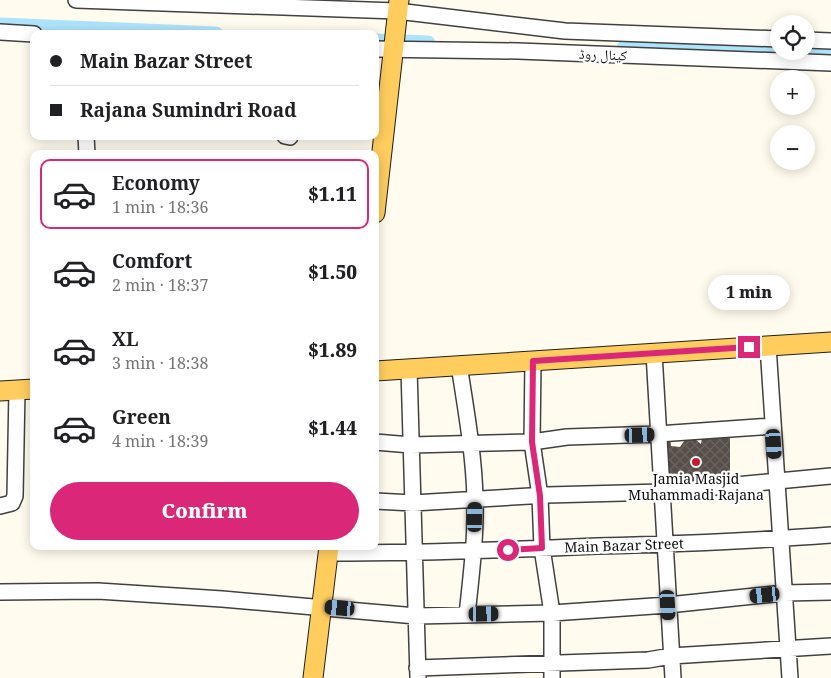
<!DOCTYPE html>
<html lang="en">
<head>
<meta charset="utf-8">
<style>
  :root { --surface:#fff; --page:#f6f6f6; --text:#202124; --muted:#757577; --line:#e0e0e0; --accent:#db2777 }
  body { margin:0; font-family:"Noto Serif","Noto Naskh Arabic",serif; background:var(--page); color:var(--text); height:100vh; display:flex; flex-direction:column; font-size:19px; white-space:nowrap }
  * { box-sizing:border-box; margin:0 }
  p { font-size:16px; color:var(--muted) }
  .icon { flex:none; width:28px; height:28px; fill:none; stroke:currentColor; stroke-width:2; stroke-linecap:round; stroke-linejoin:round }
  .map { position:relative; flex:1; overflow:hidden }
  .details { position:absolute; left:30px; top:150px; width:349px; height:400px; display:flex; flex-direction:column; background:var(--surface); border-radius:10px; box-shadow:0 2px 12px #0003 }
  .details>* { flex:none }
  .banner { position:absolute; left:30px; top:30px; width:349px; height:110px; border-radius:10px; box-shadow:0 2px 12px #0003; display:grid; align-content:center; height:110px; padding:0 20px; background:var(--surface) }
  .controls { position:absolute; left:770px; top:15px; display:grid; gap:10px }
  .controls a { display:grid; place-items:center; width:45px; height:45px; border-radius:50%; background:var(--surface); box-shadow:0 2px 12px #0003; font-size:25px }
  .end { position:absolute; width:22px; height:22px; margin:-11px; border:6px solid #db2777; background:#fff; box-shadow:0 0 0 2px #fff }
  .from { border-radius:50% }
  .bubble { position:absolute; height:35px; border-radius:18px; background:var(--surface); box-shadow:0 2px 12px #0003; font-size:16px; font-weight:800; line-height:35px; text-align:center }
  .car { position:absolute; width:15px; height:30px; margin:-15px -8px; border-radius:6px; box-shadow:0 0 4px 1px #0007; background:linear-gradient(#222 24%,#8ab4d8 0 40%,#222 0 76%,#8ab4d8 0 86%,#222 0) }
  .banner b { display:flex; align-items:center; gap:18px; height:48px; font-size:19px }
  .banner b+b { border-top:1px solid var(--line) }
  .banner i { width:12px; height:12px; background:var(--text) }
  ul { padding:9px 0 0; list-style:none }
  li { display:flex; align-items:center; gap:15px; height:70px; margin:0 10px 8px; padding:0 10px; border:2px solid transparent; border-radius:10px }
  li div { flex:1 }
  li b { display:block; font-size:19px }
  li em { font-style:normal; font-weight:800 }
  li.on { border-color:var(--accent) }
  li>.icon { width:45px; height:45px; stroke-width:1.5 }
  .action { display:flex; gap:10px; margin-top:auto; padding:10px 20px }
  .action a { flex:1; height:58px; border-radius:30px; background:var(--accent); color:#fff; font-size:20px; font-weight:800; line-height:58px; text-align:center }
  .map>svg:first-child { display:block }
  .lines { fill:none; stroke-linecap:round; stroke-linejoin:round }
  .canal { stroke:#aee4fb; stroke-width:15 }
  .building { fill:url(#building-cross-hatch) }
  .minor-casing { stroke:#414141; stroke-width:18 }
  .major-casing { stroke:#1f1f1f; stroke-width:21 }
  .minor { stroke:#fff; stroke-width:15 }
  .major { stroke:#ffcd5e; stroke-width:19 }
  .route { stroke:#db2777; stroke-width:6 }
  .poi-dot { fill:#ca192e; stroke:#fff; stroke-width:2 }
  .labels { text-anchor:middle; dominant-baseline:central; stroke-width:5; stroke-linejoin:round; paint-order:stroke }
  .street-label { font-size:14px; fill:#0e0e0e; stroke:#fff }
  .poi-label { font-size:14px; fill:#0e0e0e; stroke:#fff }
</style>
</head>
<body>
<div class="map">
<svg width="831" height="678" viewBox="0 0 831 678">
  <defs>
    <pattern id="building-cross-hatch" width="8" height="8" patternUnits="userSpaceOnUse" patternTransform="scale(1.25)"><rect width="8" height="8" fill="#574e49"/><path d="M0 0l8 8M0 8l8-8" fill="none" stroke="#6a635f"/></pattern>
  </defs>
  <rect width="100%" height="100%" fill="#fffbee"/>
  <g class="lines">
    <path class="canal" d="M0,25L216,34
      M375,41L428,43
      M624,48L831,53"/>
  </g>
  <path class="building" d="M730,433V478H722L721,483L663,485L661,438L670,437L671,446L680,447L689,434L701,444L702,437Z"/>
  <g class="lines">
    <g class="minor-casing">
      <path id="minor" d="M76,0L397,11L565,31L779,39
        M0,32L34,34
        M806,40L831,41
        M375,49L518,51L831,63
        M86,136L87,154
        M285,136L290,137
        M768,346L790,678
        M654,353L673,678
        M533,361L532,442L540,496L542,548L552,613V678
        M459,365C466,410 474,455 475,499C476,538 471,577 467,615
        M409,369L418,677
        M375,442L411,445L532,442L567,437L658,434L773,426
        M375,501L413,503L547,495L662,492L831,476
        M0,506L12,503L15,496L17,390
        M328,553C417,553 507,550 597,546C675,544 753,541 831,535
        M0,592L98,591L222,599L416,616L552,613L668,605L784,593L831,592
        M417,668L648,660L671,656L831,646"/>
    </g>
    <g class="major-casing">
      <path id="major" d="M375,213L399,0
        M375,371L831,342
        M0,391L34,389
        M313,678L329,546"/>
    </g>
    <use href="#minor" class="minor"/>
    <use href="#major" class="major"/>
  </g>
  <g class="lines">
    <path class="route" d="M508,550L542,548L540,496L532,442L533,361L749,347"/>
  </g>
  <circle class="poi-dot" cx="696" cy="462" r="5"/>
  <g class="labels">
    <g class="street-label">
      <text transform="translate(603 54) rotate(2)">کینال روڈ</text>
      <text transform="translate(624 545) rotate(-2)">Main Bazar Street</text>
    </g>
    <g class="poi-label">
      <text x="696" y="478">Jamia Masjid<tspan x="696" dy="16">Muhammadi Rajana</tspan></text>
    </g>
  </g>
</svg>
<div class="controls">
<a><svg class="icon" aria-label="locate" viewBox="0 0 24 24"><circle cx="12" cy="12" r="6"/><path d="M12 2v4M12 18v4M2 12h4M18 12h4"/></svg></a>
<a>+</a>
<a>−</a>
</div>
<i class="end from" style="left:508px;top:550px"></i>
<i class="end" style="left:749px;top:347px"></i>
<div class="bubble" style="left:708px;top:275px;width:82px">1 min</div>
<i class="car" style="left:640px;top:435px;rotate:88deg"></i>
<i class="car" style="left:774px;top:444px;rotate:176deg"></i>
<i class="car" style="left:475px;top:517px;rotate:1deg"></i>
<i class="car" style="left:765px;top:595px;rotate:264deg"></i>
<i class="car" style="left:668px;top:605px;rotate:177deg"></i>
<i class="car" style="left:340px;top:608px;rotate:275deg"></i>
<i class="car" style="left:484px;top:614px;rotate:89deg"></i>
<div class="banner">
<b><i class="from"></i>Main Bazar Street</b>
<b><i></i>Rajana Sumindri Road</b>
</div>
<section class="details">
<ul>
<li class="on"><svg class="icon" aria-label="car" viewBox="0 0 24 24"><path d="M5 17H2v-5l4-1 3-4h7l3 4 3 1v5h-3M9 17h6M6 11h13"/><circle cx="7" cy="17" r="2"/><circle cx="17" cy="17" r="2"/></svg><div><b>Economy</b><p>1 min · 18:36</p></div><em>$1.11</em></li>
<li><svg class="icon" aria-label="car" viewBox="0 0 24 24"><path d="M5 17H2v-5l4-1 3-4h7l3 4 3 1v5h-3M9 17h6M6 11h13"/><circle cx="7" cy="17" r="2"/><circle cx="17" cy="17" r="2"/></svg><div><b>Comfort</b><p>2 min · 18:37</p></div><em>$1.50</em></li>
<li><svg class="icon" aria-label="car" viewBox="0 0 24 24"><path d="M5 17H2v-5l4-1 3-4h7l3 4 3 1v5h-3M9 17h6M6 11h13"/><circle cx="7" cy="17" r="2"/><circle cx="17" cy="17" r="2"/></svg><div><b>XL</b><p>3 min · 18:38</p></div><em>$1.89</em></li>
<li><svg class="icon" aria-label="car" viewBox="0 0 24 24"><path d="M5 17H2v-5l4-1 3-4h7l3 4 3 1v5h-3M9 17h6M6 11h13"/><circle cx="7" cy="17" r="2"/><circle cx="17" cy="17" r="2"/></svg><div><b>Green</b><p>4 min · 18:39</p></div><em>$1.44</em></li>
</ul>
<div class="action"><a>Confirm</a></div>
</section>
</div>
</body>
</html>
